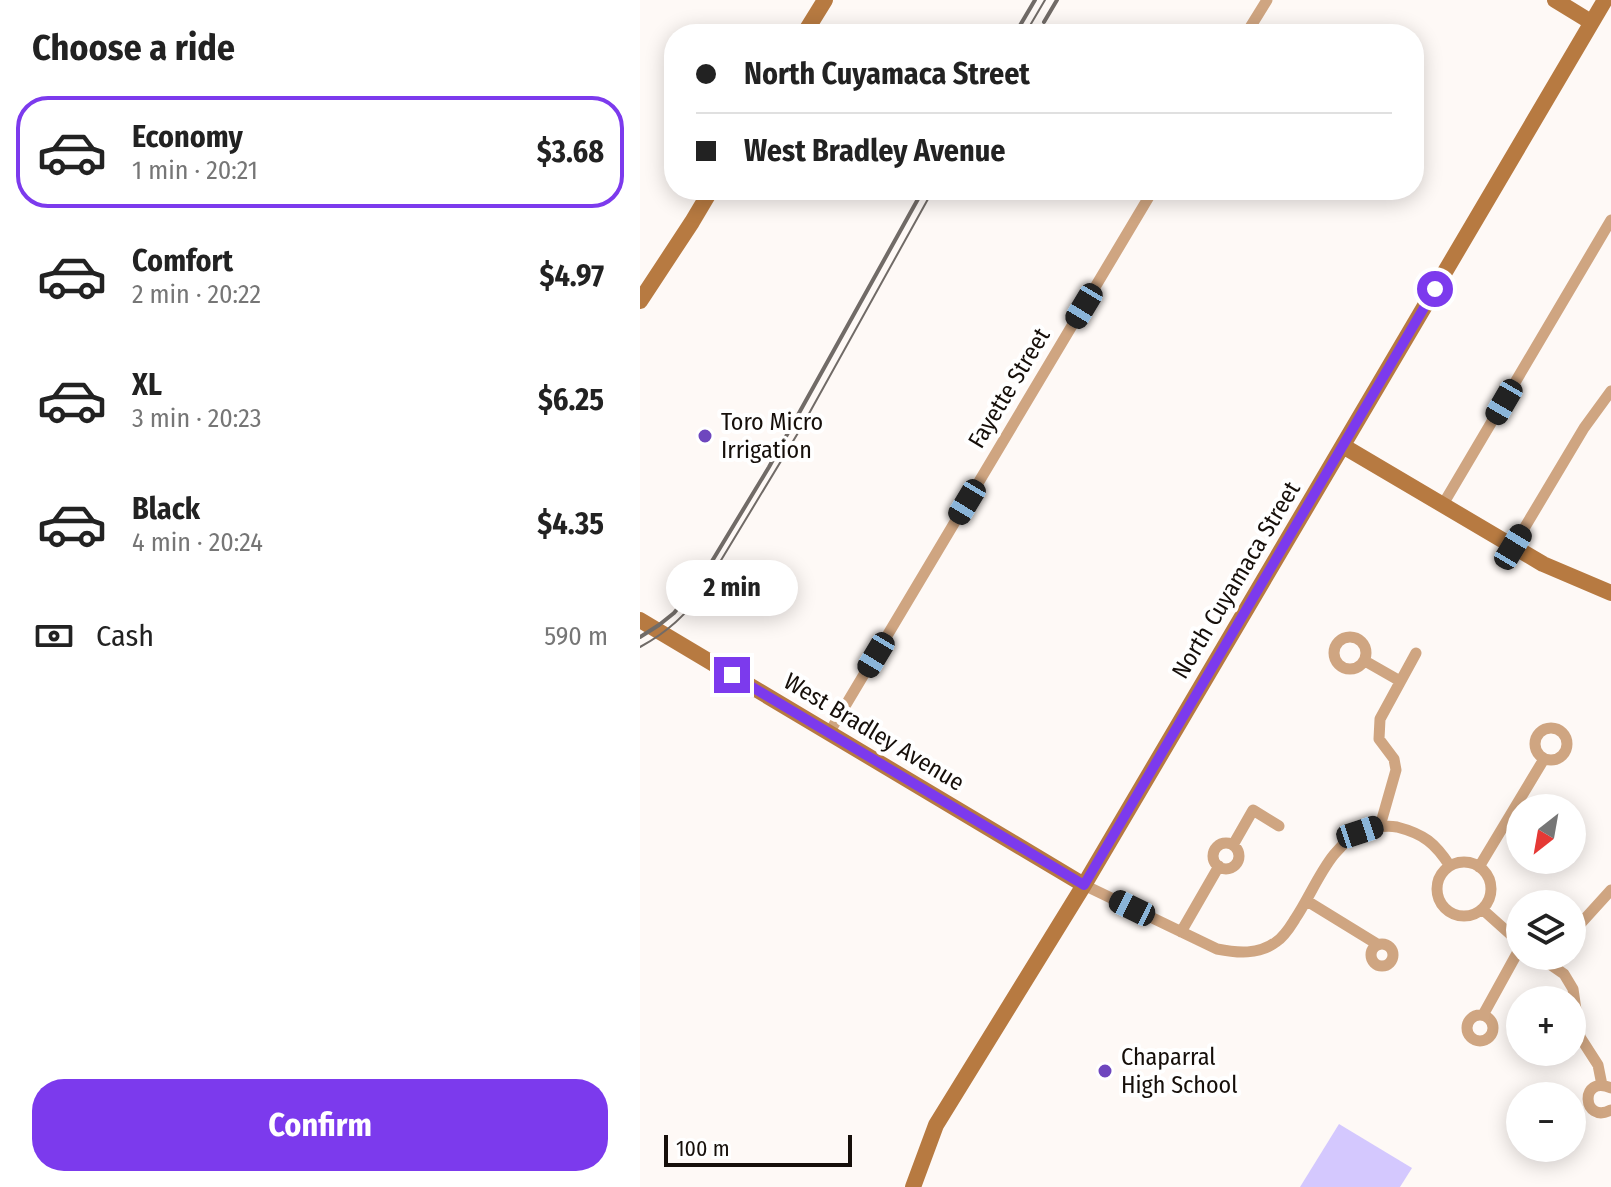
<!DOCTYPE html>
<html lang="en">
<head>
<meta charset="utf-8">
<style>
  :root { --surface:#fff; --page:#f6f6f6; --text:#222; --muted:#767676; --line:#e0e0e0; --accent:#7c3aed }
  body { margin:0; font-family:"Fira Sans Condensed",sans-serif; background:var(--page); color:var(--text); height:100vh; display:flex; flex-direction:column; font-size:30px; white-space:nowrap }
  * { box-sizing:border-box; margin:0 }
  p { font-size:26px; color:var(--muted) }
  .icon { flex:none; width:44px; height:44px; fill:none; stroke:currentColor; stroke-width:2; stroke-linecap:round; stroke-linejoin:round }
  .map { position:relative; flex:1; overflow:hidden }
  .sheet { display:flex; flex-direction:column; background:var(--surface); width:640px }
  .sheet>* { flex:none }
  .banner { position:absolute; left:24px; top:24px; width:760px; height:176px; border-radius:32px; box-shadow:0 4px 20px #0003; display:grid; align-content:center; height:176px; padding:0 32px; background:var(--surface) }
  .needle { width:52px; rotate:211deg }
  .controls { position:absolute; left:866px; top:794px; display:grid; gap:16px }
  .controls a { display:grid; place-items:center; width:80px; height:80px; border-radius:50%; background:var(--surface); box-shadow:0 4px 20px #0003; font-size:40px }
  .scale { position:absolute; left:24px; bottom:20px; width:188px; box-sizing:border-box; padding-left:8px; border:4px solid #160f0a; border-top:0; font-size:22px; line-height:28px; white-space:nowrap; color:#160f0a; -webkit-text-stroke:6px #fff; paint-order:stroke }
  .end { position:absolute; width:36px; height:36px; margin:-18px; border:10px solid #7c3aed; background:#fff; box-shadow:0 0 0 4px #fff }
  .from { border-radius:50% }
  .bubble { position:absolute; height:56px; border-radius:28px; background:var(--surface); box-shadow:0 4px 20px #0003; font-size:26px; font-weight:700; line-height:56px; text-align:center }
  .car { position:absolute; width:24px; height:48px; margin:-24px -12px; border-radius:10px; box-shadow:0 0 6px 2px #0007; background:linear-gradient(#222 24%,#8ab4d8 0 40%,#222 0 76%,#8ab4d8 0 86%,#222 0) }
  .banner b { display:flex; align-items:center; gap:28px; height:76px; font-size:30px }
  .banner b+b { border-top:2px solid var(--line) }
  .banner i { width:20px; height:20px; background:var(--text) }
  ul { padding:0; list-style:none }
  li { display:flex; align-items:center; gap:24px; height:112px; margin:0 16px 12px; padding:0 16px; border:4px solid transparent; border-radius:32px }
  li div { flex:1 }
  li b { display:block; font-size:30px }
  li em { font-style:normal; font-weight:700 }
  li.current { border-color:var(--accent) }
  li>.icon { width:72px; height:72px; stroke-width:1.5 }
  h2 { padding:0 32px; font-size:36px; line-height:96px }
  .pay { display:flex; align-items:center; gap:20px; height:88px; padding:0 32px; font-size:30px }
  .pay p { margin-inline-start:auto }
  .primary-button { display:flex; gap:16px; margin-top:auto; padding:16px 32px }
  .primary-button a { flex:1; height:92px; border-radius:32px; background:var(--accent); color:#fff; font-size:32px; font-weight:700; line-height:92px; text-align:center }
  main { display:flex; flex:1; min-height:0 }
  .map>svg:first-child { display:block }
  .green { fill:#d4c8fe }
  .lines { fill:none; stroke-linecap:round; stroke-linejoin:round }
  .street { stroke:#cfa581; stroke-width:11 }
  .secondary { stroke:#b77a41; stroke-width:16 }
  .tram { stroke:#716b67; stroke-width:2 }
  .rail { stroke:#716b67; stroke-width:4 }
  .route { stroke:#7c3aed; stroke-width:10 }
  .poi-dot { fill:#6e46be; stroke:#fff; stroke-width:3 }
  .labels { text-anchor:middle; dominant-baseline:central; stroke-width:8; stroke-linejoin:round; paint-order:stroke }
  .street-label { font-size:24px; fill:#160f0a; stroke:#fff }
  .poi-label { font-size:24px; fill:#160f0a; stroke:#fff; text-anchor:start }
</style>
</head>
<body>
<main>
<section class="sheet">
<h2>Choose a ride</h2>
<ul>
<li class="current"><svg class="icon" aria-label="car" viewBox="0 0 24 24"><path d="M5 17H2v-5l4-1 3-4h7l3 4 3 1v5h-3M9 17h6M6 11h13"/><circle cx="7" cy="17" r="2"/><circle cx="17" cy="17" r="2"/></svg><div><b>Economy</b><p>1 min · 20:21</p></div><em>$3.68</em></li>
<li><svg class="icon" aria-label="car" viewBox="0 0 24 24"><path d="M5 17H2v-5l4-1 3-4h7l3 4 3 1v5h-3M9 17h6M6 11h13"/><circle cx="7" cy="17" r="2"/><circle cx="17" cy="17" r="2"/></svg><div><b>Comfort</b><p>2 min · 20:22</p></div><em>$4.97</em></li>
<li><svg class="icon" aria-label="car" viewBox="0 0 24 24"><path d="M5 17H2v-5l4-1 3-4h7l3 4 3 1v5h-3M9 17h6M6 11h13"/><circle cx="7" cy="17" r="2"/><circle cx="17" cy="17" r="2"/></svg><div><b>XL</b><p>3 min · 20:23</p></div><em>$6.25</em></li>
<li><svg class="icon" aria-label="car" viewBox="0 0 24 24"><path d="M5 17H2v-5l4-1 3-4h7l3 4 3 1v5h-3M9 17h6M6 11h13"/><circle cx="7" cy="17" r="2"/><circle cx="17" cy="17" r="2"/></svg><div><b>Black</b><p>4 min · 20:24</p></div><em>$4.35</em></li>
</ul>
<div class="pay"><svg class="icon" aria-label="cash" viewBox="0 0 24 24"><path d="M3 7h18v10H3z"/><circle cx="12" cy="12" r="2"/></svg>Cash<p>590 m</p></div>
<div class="primary-button"><a>Confirm</a></div>
</section>
<div class="map">
<svg width="971" height="1187" viewBox="0 0 971 1187">
  <rect width="100%" height="100%" fill="#fef9f6"/>
  <path class="green" d="M699,1124L772,1168L760,1187H660Z"/>
  <g class="lines">
    <path class="street" d="M606,34L627,0
      M802,506L971,220
      M873,547L944,428L971,391
      M694 653a16 16 0 1 1 32 0a16 16 0 1 1-32 0Z
      M725,661L760,681
      M895 744a16 16 0 1 1 32 0a16 16 0 1 1-32 0Z
      M189,733L513,190
      M740,826L756,770L754,759L739,739L740,719L776,653
      M573 856a13 13 0 1 1 26 0a13 13 0 1 1-26 0Z
      M593,845L613,810L639,826
      M797 889a27 27 0 1 1 54 0a27 27 0 1 1-54 0Z
      M839,867L904,759
      M444,885L577,949C597,953 619,955 636,942C645,936 650,927 655,919C676,888 689,843 727,830C738,827 746,825 757,827C784,834 795,843 810,866
      M667,901L737,944
      M842,909L880,943
      M541,932L579,866
      M932,933L971,890
      M731 955a11 11 0 1 1 22 0a11 11 0 1 1-22 0Z
      M898,956L924,974L933,989L940,1037L958,1065L962,1085
      M827 1028a13 13 0 1 1 26 0a13 13 0 1 1-26 0Z
      M843,1015L880,948
      M971,1088C939,1074 942,1125 971,1110"/>
    <path class="secondary" d="M915,0L951,22
      M164,34L185,0
      M0,301L52,222L71,190
      M703,446L903,564L971,593
      M0,620L444,885
      M273,1187L296,1125L444,885L965,0"/>
    <path class="tram" d="M385,34L405,0
      M0,647C26,633 47,615 63,590L161,428L293,190"/>
    <path class="rail" d="M404,22L417,0
      M375,34L395,0
      M0,637L19,625L34,613L60,581L129,467L283,190"/>
  </g>
  <g class="lines">
    <path class="route" d="M92,675L444,885L795,289"/>
  </g>
  <g class="poi-dot">
    <circle cx="65" cy="436" r="8"/>
    <circle cx="465" cy="1071" r="8"/>
  </g>
  <g class="labels">
    <g class="street-label">
      <text transform="translate(369 388) rotate(-59)">Fayette Street</text>
      <text transform="translate(596 580) rotate(-59)">North Cuyamaca Street</text>
      <text transform="translate(234 732) rotate(31)">West Bradley Avenue</text>
    </g>
    <g class="poi-label">
      <text x="81" y="422">Toro Micro<tspan x="81" dy="28">Irrigation</tspan></text>
      <text x="481" y="1057">Chaparral<tspan x="481" dy="28">High School</tspan></text>
    </g>
  </g>
</svg>
<div class="controls">
<a><svg class="needle" viewBox="-14 -14 28 28"><path d="M0-13l5 13h-10z" fill="#e53935"/><path d="M0 13l5-13h-10z" fill="#767676"/></svg></a>
<a><svg class="icon" aria-label="layers" viewBox="0 0 24 24"><path d="M12 4l9 5-9 5-9-5zM3 14l9 5 9-5"/></svg></a>
<a>+</a>
<a>−</a>
</div>
<div class="scale">100 m</div>
<i class="end from" style="left:795px;top:289px"></i>
<i class="end" style="left:92px;top:675px"></i>
<div class="bubble" style="left:26px;top:560px;width:132px">2 min</div>
<i class="car" style="left:444px;top:306px;rotate:211deg"></i>
<i class="car" style="left:864px;top:402px;rotate:210deg"></i>
<i class="car" style="left:327px;top:502px;rotate:211deg"></i>
<i class="car" style="left:873px;top:547px;rotate:31deg"></i>
<i class="car" style="left:236px;top:655px;rotate:211deg"></i>
<i class="car" style="left:720px;top:832px;rotate:72deg"></i>
<i class="car" style="left:492px;top:908px;rotate:296deg"></i>
<div class="banner">
<b><i class="from"></i>North Cuyamaca Street</b>
<b><i></i>West Bradley Avenue</b>
</div>
</div>
</main>
</body>
</html>
